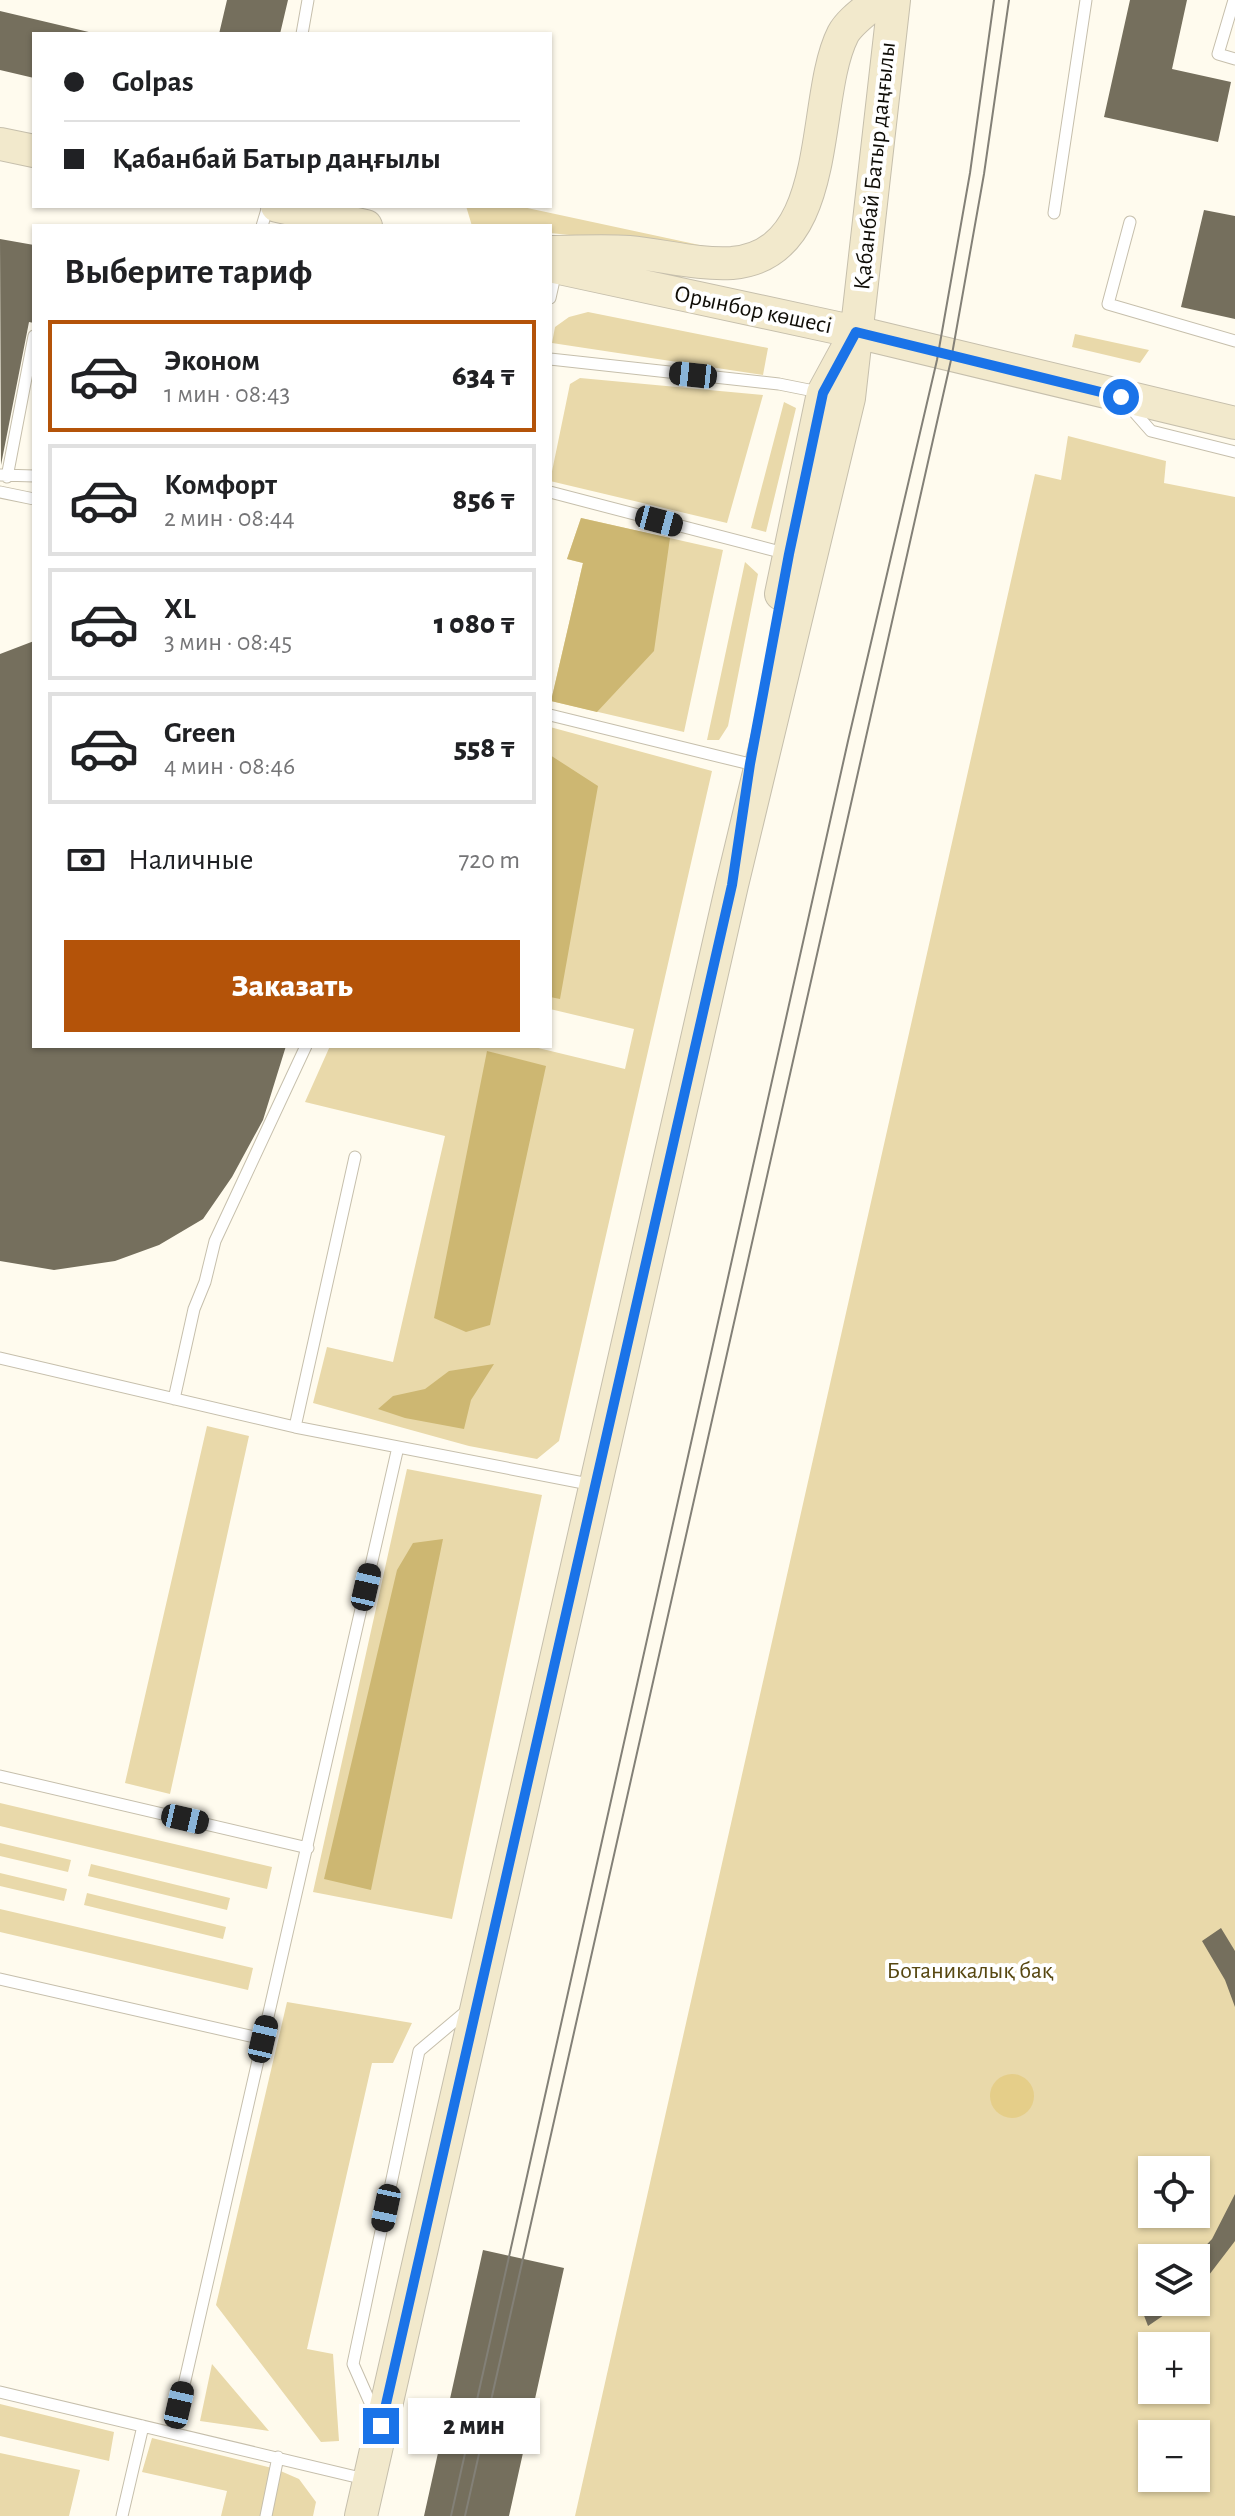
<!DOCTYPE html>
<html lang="ru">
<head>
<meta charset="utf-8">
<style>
  :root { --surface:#fff; --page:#f6f6f6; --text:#202124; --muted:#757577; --line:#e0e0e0; --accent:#b45309 }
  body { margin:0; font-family:"Alegreya Sans",sans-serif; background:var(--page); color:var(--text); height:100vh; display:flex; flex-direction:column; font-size:30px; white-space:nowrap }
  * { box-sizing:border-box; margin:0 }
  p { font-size:26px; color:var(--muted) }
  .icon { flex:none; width:44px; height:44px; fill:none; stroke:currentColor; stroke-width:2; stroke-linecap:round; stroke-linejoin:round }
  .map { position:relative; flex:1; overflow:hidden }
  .sheet { position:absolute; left:32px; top:224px; width:520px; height:824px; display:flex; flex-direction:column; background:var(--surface); border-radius:0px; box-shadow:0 2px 6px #0004 }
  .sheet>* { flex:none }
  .hud { position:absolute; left:32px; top:32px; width:520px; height:176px; border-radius:0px; box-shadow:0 2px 6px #0004; display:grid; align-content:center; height:176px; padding:0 32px; background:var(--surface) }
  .controls { position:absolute; left:1138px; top:2156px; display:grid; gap:16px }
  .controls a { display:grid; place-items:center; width:72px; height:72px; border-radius:0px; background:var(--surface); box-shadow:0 2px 6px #0004; font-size:40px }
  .end { position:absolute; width:36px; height:36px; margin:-18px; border:10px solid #1a73e8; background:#fff; box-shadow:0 0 0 4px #fff }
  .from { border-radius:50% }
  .bubble { position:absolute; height:56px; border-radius:0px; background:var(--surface); box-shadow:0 2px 6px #0004; font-size:26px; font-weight:800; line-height:56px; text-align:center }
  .car { position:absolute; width:24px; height:48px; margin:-24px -12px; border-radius:10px; box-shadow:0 0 6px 2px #0007; background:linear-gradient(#222 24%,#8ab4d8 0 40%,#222 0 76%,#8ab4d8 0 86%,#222 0) }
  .hud b { display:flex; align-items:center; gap:28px; height:76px; font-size:30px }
  .hud b+b { border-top:2px solid var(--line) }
  .hud i { width:20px; height:20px; background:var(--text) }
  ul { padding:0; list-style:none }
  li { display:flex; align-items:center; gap:24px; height:112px; margin:0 16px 12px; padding:0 16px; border:4px solid var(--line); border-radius:0px }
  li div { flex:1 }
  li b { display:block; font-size:30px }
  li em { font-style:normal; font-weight:800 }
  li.active { border-color:var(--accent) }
  li>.icon { width:72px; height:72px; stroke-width:1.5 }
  h2 { padding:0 32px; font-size:36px; line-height:96px }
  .pay { display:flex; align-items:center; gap:20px; height:88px; padding:0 32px; font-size:30px }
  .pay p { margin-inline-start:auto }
  .button { display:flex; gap:16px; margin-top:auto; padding:16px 32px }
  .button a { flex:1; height:92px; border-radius:0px; background:var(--accent); color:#fff; font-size:32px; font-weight:800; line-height:92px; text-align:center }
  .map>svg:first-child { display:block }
  .green { fill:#e9d9aa; fill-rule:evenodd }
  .forest { fill:#cdb772 }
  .water { fill:#e5ce89 }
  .building { fill:#756f5d }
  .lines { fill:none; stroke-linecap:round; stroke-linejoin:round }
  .lane-casing { stroke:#c6bfac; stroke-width:13 }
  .secondary-casing { stroke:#c6bfac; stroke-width:34 }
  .lane { stroke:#fff; stroke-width:11 }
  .secondary { stroke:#f2e9cc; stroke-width:32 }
  .tram { stroke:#838077; stroke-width:2 }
  .route { stroke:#1a73e8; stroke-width:10 }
  .labels { text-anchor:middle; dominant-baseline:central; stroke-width:8; stroke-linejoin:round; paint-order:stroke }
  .street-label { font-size:24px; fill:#0f0d07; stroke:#fff }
  .park-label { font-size:24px; fill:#574711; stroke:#fff }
</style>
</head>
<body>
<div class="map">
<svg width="1235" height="2516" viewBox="0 0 1235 2516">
  <rect width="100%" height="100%" fill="#fffbee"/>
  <path class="green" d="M466,206H518L732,252L550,233V226H472Z
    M588,312L768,348L763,375L552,343L555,327L569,317Z
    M1075,334L1149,350L1140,363L1072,347Z
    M580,378L763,395L727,523L550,481L570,384Z
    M784,402L796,408L766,532L751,528Z
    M1068,436L1166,461L1164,483L1235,497V2516H575L1035,474L1061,480ZM1152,2170H1196V2214H1152ZM1152,2258H1196V2302H1152ZM1152,2346H1196V2390H1152ZM1152,2434H1196V2478H1152Z
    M581,518L723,550L684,732L551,701L583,563L567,559Z
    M745,562L758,574L728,726L719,740H707Z
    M550,727L712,771L559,1441L537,1459L469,1446L313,1403L327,1347L393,1362L445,1136L305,1102L330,1046H530L625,1069L634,1029L550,1009Z
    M207,1426L249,1436L170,1794L125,1783Z
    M407,1469L542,1495L452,1919L313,1892Z
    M0,1803L272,1867L267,1889L0,1826Z
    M0,1843L71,1860L68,1872L0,1856Z
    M91,1864L230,1898L227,1910L88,1876Z
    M0,1873L67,1889L64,1901L0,1886Z
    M87,1893L226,1927L223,1939L84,1905Z
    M0,1909L253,1968L248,1990L0,1932Z
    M287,2002L412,2023L393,2063H372L307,2349L333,2354L339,2441L321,2442L216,2305Z
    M212,2364L269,2431L200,2421Z
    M0,2404L114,2432L109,2461L0,2436Z
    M152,2438L276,2469L299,2479L316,2502L313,2516H221L227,2491L142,2472Z
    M0,2453L80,2470L69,2516H0Z"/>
  <path class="forest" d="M581,518L670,538L654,651L597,712L551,701L583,563L567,559Z
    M550,755L598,786L560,999L550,997Z
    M487,1051L546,1066L490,1325L466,1332L434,1318Z
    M494,1364L471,1400L464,1429L405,1418L378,1409L393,1396L425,1389L449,1371Z
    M443,1539L371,1890L324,1879L397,1570L413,1543Z"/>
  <path class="water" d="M990 2096a22 22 0 1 1 44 0a22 22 0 1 1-44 0Z"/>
  <path class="building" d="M227,0H288L280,34H219Z
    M1130,0H1187L1172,69L1231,82L1218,142L1104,117Z
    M0,11L93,33L92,34H34V78L0,70Z
    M1204,210L1235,216V319L1181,307Z
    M0,239L34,245V323L29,322L1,465Z
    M34,641V1046H286L263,1120L232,1177L203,1219L159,1245L115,1261L54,1270L0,1261V654Z
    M1221,1928L1235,1951V2007L1225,1980L1202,1941Z
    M1235,2194V2241L1196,2292V2256L1212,2239Z
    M483,2250L564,2268L509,2516H424Z
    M1152,2295V2302H1183L1148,2326L1140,2305Z"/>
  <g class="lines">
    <g class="lane-casing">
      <path id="lane" d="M1234,0L1218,54L1235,59
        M302,34L308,0
        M1054,213L1086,0
        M1130,222L1108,304L1235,341
        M262,226L268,206
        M550,298L556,271
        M550,359L779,384L819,392
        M1129,406L1151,431L1235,452
        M1,475L34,476
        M7,477L34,336
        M0,492L34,499
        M550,492L788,554
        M550,715L750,764
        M0,1358L295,1427L594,1485
        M174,1399L194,1309L205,1282L215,1241L306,1046
        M295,1427L355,1157
        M0,1776L308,1848
        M0,1979L263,2039
        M0,2392L369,2480
        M376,2416L353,2364L419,2051L469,2009
        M173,2433L398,1447
        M122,2516L143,2426
        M266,2516L278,2457"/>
    </g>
    <g class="secondary-casing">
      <path id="secondary" d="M0,144L34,151
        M277,206L366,226
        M550,252C576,252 603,250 629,252C663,255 697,265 732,263C836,254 810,99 843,34C850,21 867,10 878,0
        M550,266L856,332L1235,423
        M781,594L823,393L848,347
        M361,2516L732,885L849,398L894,0"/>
    </g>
    <use href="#lane" class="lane"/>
    <use href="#secondary" class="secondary"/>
    <path class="tram" d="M451,2516L848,741L937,360L970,173L994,0
      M465,2516L951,360L984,174L1009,0"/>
  </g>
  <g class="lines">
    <path class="route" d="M381,2426L732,885L750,764L789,554L823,393L856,332L1121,397"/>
  </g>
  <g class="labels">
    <g class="street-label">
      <text transform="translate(875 166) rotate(-84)">Қабанбай Батыр даңғылы</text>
      <text transform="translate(753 310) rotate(12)">Орынбор көшесі</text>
    </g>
    <g class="park-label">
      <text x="970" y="1971">Ботаникалық бақ</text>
    </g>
  </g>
</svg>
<div class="controls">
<a><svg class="icon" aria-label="locate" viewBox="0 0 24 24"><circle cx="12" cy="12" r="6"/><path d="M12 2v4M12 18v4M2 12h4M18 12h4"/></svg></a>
<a><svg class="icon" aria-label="layers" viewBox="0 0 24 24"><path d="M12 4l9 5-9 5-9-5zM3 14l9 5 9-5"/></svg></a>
<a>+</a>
<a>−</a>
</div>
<i class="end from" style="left:1121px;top:397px"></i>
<i class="end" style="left:381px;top:2426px"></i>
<div class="bubble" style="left:408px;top:2398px;width:132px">2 мин</div>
<i class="car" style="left:693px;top:375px;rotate:276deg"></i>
<i class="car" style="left:659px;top:521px;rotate:105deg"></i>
<i class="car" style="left:366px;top:1587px;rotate:13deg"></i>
<i class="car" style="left:185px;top:1819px;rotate:103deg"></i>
<i class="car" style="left:263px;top:2039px;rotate:13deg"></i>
<i class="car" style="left:386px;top:2208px;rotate:192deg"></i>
<i class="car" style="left:179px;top:2405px;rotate:13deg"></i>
<div class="hud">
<b><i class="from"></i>Golpas</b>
<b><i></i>Қабанбай Батыр даңғылы</b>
</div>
<section class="sheet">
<h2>Выберите тариф</h2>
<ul>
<li class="active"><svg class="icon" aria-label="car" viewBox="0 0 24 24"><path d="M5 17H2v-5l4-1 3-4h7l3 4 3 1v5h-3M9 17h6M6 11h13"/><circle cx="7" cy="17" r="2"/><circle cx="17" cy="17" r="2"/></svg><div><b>Эконом</b><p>1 мин · 08:43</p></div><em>634 ₸</em></li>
<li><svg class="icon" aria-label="car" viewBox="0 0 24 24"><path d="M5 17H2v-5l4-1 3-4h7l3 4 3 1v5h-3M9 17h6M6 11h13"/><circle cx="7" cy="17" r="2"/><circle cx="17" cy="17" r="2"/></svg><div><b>Комфорт</b><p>2 мин · 08:44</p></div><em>856 ₸</em></li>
<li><svg class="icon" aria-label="car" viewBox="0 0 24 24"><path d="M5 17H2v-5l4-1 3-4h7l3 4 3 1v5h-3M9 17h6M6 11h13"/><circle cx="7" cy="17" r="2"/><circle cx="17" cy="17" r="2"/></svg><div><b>XL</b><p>3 мин · 08:45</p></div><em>1 080 ₸</em></li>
<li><svg class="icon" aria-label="car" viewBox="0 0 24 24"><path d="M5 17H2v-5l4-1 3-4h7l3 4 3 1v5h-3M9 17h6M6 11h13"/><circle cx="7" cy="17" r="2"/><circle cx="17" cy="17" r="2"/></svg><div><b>Green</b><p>4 мин · 08:46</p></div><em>558 ₸</em></li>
</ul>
<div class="pay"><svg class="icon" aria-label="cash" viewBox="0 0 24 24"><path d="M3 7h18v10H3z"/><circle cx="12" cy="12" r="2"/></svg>Наличные<p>720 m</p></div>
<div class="button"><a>Заказать</a></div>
</section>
</div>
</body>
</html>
